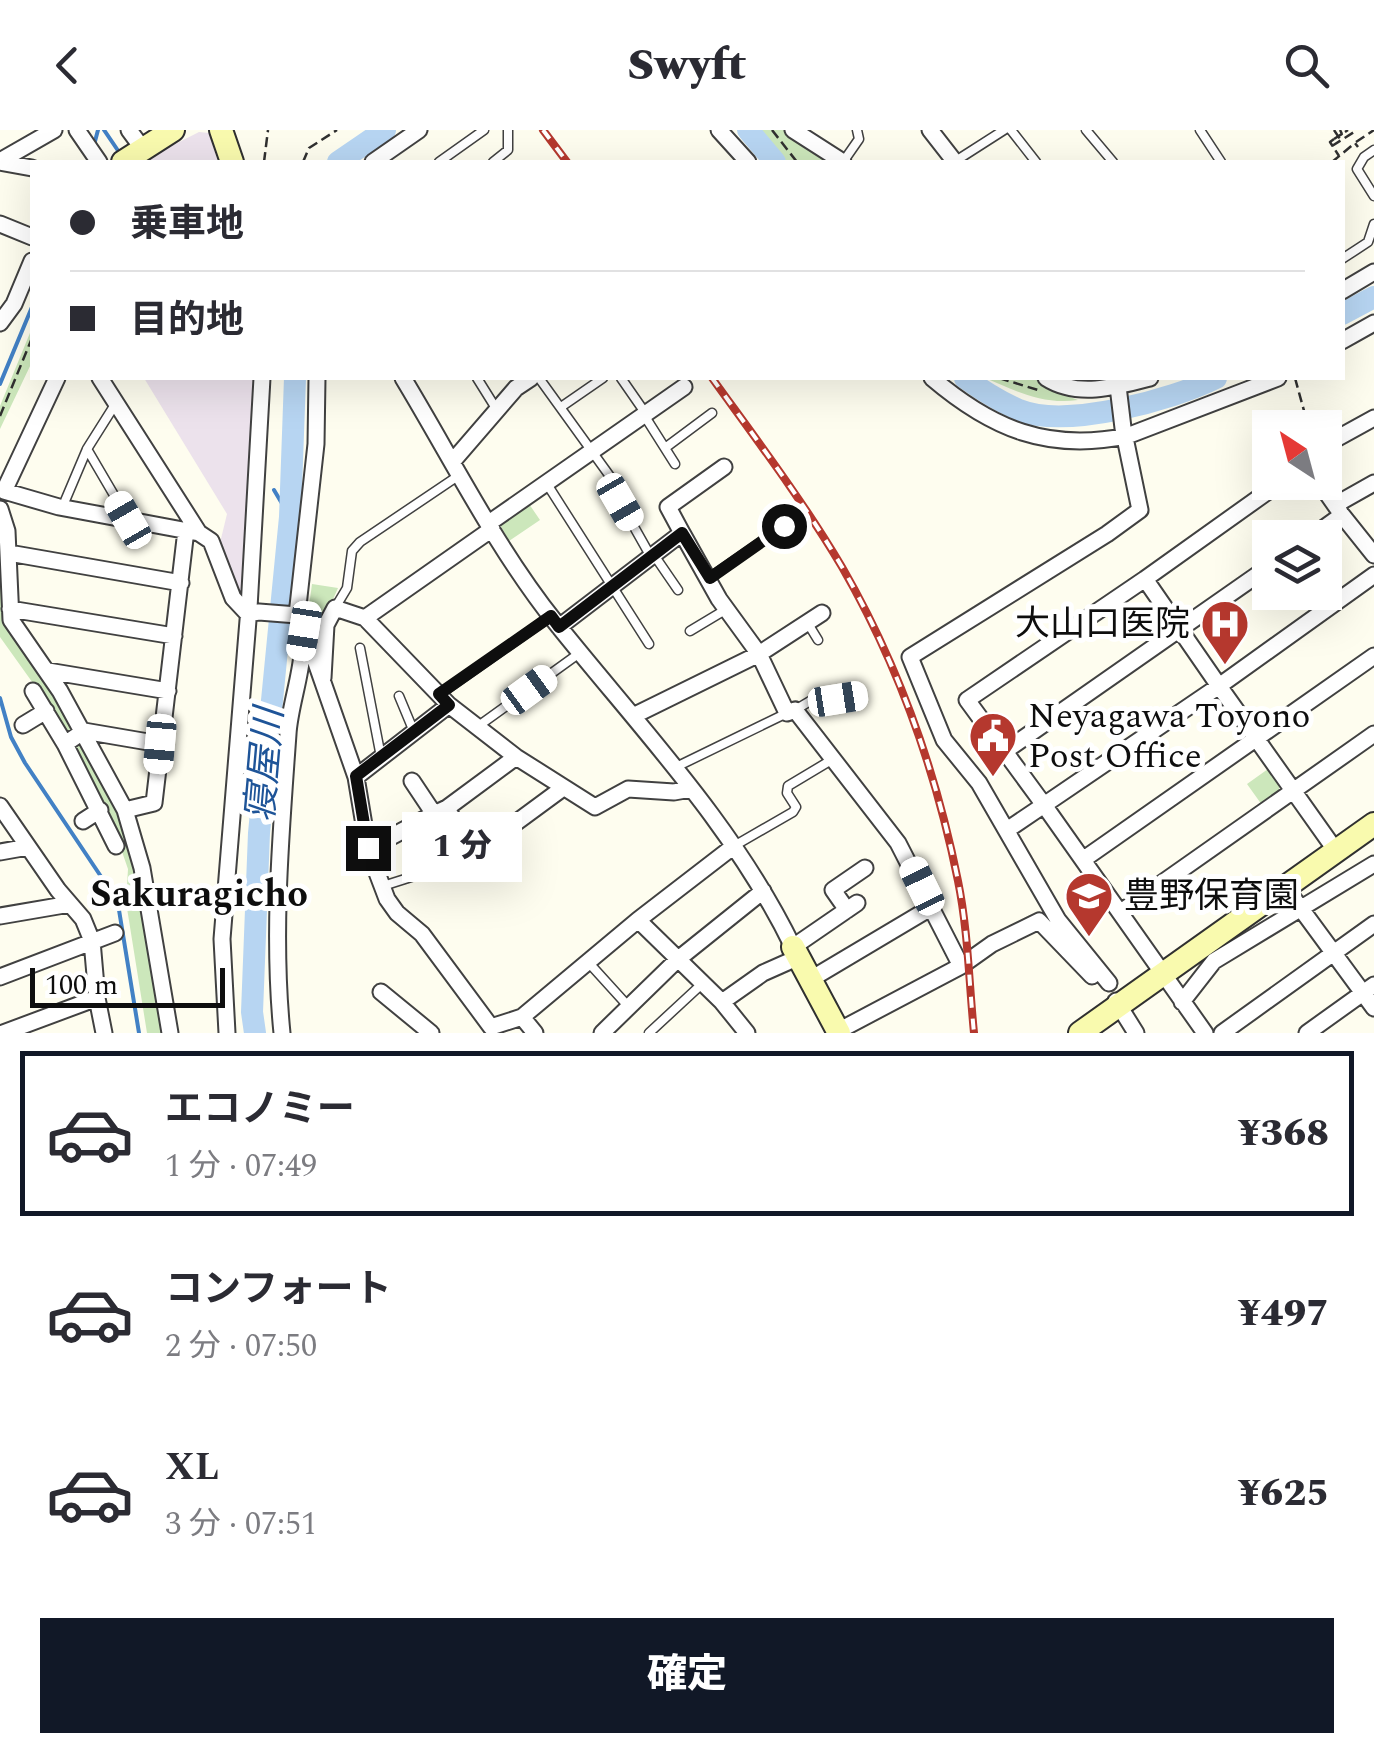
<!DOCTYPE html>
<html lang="ja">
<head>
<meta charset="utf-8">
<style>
  :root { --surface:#fff; --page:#f2f2f3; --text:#2b2b33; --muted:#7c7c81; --line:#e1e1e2; --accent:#111827 }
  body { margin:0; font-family:Spectral,"Noto Sans JP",serif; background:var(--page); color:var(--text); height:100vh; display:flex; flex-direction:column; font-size:38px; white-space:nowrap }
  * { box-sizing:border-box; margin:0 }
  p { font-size:32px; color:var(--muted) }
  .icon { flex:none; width:55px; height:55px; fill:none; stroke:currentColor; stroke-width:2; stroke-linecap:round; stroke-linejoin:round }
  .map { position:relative; height:903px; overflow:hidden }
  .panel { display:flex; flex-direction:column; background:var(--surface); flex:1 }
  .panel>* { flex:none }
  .top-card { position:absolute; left:30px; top:30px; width:1315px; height:220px; border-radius:0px; box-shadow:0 10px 40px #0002; display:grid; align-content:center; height:220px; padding:0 40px; background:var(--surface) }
  .needle { width:65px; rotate:324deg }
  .tools { position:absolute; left:1252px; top:280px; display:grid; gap:20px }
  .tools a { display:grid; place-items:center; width:90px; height:90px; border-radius:0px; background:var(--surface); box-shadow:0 10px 40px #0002; font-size:50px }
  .scale { position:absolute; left:30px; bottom:25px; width:195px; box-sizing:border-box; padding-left:10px; border:5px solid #0e0e0e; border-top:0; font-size:28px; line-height:35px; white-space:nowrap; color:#0e0e0e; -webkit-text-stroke:8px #fff; paint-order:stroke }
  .end { position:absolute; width:45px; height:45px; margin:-22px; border:12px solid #0e0e0e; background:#fff; box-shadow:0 0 0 5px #fff }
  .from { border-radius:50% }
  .bubble { position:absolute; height:70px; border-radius:0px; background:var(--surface); box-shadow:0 10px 40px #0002; font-size:32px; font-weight:800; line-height:70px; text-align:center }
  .car { position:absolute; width:30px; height:60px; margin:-30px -15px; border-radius:12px; box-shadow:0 0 8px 2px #0007; background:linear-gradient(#fff 24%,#345 0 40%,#fff 0 76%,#345 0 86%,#fff 0) }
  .top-card b { display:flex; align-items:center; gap:35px; height:95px; font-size:38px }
  .top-card b+b { border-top:2px solid var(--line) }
  .top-card i { width:25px; height:25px; background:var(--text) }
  ul { padding:18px 0 0; list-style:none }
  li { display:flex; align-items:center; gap:30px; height:165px; margin:0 20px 15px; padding:0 20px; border:5px solid transparent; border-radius:0px }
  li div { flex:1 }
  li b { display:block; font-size:38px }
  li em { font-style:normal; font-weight:800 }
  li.active { border-color:var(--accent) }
  li>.icon { width:90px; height:90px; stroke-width:1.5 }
  .cta { display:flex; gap:20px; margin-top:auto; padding:20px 40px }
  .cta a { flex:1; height:115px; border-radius:0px; background:var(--accent); color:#fff; font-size:40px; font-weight:800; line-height:115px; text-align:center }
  header { display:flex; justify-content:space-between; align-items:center; height:130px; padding:0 40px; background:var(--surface); font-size:45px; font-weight:800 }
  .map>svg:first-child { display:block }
  .industrial { fill:#ece2ec }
  .green { fill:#cce7bb }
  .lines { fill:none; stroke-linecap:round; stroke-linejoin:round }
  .stream { stroke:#4281c5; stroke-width:4 }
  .river { stroke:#b7d5f2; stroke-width:22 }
  .lane-casing { stroke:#414141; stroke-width:11 }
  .street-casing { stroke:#414141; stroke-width:19 }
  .secondary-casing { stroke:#303030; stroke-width:26 }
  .path { stroke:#303030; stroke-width:2.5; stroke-dasharray:10 5; stroke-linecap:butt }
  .lane { stroke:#fff; stroke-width:8 }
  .street { stroke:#fff; stroke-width:15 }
  .secondary { stroke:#f9faae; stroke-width:22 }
  .rail-casing { stroke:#b5382e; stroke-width:8 }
  .rail { stroke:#fff; stroke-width:4; stroke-dasharray:11; stroke-linecap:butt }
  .path-bridge { stroke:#303030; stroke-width:2.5; stroke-dasharray:10 5; stroke-linecap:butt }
  .route { stroke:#0e0e0e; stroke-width:12 }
  .labels { text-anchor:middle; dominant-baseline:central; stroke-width:10; stroke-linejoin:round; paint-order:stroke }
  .poi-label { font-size:35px; fill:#0e0e0e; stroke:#fff; text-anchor:start }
  .water-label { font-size:38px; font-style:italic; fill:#1e5498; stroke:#fff }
  .neighbourhood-label { font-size:38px; font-weight:bold; fill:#0e0e0e; stroke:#fff }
</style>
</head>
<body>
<header><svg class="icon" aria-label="back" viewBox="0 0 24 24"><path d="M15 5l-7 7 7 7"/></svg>Swyft<svg class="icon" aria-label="search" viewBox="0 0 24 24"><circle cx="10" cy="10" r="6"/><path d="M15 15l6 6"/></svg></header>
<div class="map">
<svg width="1374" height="903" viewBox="0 0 1374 903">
  <rect width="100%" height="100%" fill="#fefdef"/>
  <path class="industrial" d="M199,2L209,3L218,32H140Z
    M144,248H256L245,471H241L219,417L227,384Z"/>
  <path class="green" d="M760,0H797L839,32H785Z
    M32,198V232L0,299V276Z
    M985,248H1037L1057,262L1078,270C1043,275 1016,261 985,248Z
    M527,371L540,390L509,411L500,395L501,390Z
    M0,392L6,475L57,561L127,692L168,903H147L126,772L128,739L120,716L35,556L0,507Z
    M312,454L338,458L323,492L307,491Z
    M1268,639L1280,655L1278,664L1262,675L1247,654Z"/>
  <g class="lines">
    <path class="stream" d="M104,0L121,25
      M94,15L98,0
      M0,254L32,177
      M274,360L290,387
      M0,568L11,607L25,633L104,751L119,780L139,903"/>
    <path class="river" d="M748,0L775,32
      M338,32L385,0
      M1342,184L1374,167
      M965,248C980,259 1001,272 1019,280C1066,299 1172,270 1216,248
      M255,903L252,882L259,703L290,387L295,248"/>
    <g class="lane-casing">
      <path id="lane" d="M1011,0L1036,32
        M1086,0L1113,32
        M1200,0L1221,32
        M1374,20L1364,27L1357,39L1374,66
        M439,32L484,0
        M493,32L508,20V0
        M843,32L859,9L857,0
        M954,32L1004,0
        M1342,129L1368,112L1374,94
        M477,248L497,280
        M539,248L622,363
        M621,248L646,284
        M561,277L603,248
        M644,285L675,334
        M665,318L712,283
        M87,319L128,389
        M547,354L649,514
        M620,372L651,427
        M62,378L87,319L116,273
        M654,425L678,460
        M709,448L784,396
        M335,478L347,458L352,421L360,412L458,346
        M807,492L818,510
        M690,501L725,480
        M360,518L381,627
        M440,564L551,486
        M399,566L414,602
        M795,580L817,567L838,569L859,565
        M477,597L581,522
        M676,637L787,583
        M734,716L793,682L796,677L787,663L788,656L833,629
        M383,756L471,728L476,722
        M589,833L628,876
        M649,903L703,853"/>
    </g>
    <g class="street-casing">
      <path id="street" d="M77,0L99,32
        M129,0L143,19
        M719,0L748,32
        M793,0L843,32
        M930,0L955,32
        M0,31L54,0
        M0,32L32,38
        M373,32L419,0
        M0,94L32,107
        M1342,161L1374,142
        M0,193L14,174L32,131
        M1342,211L1374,193
        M57,248L4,361L59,377L199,403L211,411L233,468L248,484L259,482L297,485
        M100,248L199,403
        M403,248C452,329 496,418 556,493C639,597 734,695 793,817L857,773
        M932,248C992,299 1048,322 1127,306L1278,248
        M1046,248C1077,268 1116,257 1150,248
        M1325,315L1374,288
        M453,331L516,258L531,248
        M1319,352L1340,382
        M1335,375L1374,353
        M0,379L7,401L11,490L60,561L125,680L154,673L186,400
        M489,393L684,257
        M682,403L719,469L759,524L787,583L795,580L898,713L961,836
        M1310,408L1342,385L1374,425
        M9,423L181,453
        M1145,449L1281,352
        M10,479L174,506
        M365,488L492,399
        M559,497L682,403L668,377L724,337
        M306,504L356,647L368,719L387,769L397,783L422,804L491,897L522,887
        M48,541L168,561
        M323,548L326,495L335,478L365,488L449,575L516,627L595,677L628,659L674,662L691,659
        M33,561L65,614
        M635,585L759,524L822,483
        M23,595L46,581
        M1005,621L1270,436
        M356,647L449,575
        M0,676L58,760L83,789L92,811L97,868L104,903
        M447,678L516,627
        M125,680L142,738L170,903
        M434,684L447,678L469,719L476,722L563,658
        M83,691L100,680
        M1007,700L1044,675L967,570L1145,449L1219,556L1374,445
        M116,716L65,614L84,601L160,614
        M734,716L638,790L722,872L747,903
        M368,719L434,684L412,651
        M0,722L28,717
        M1084,729L1374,526
        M1285,757L1374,878
        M847,780L833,760L865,738
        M1121,782L1374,604
        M0,786L70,774
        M0,847L115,803
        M811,849L932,777
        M1109,853L1058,790L979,653L944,610L910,527L1107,404L1140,380L1123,298L1117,248
        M381,862L431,903
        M1116,871L1136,903
        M722,872L763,843L799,827
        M1182,872L1214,831L1374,734
        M838,901L961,836L992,814L1039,791L1092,846
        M3,903L97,868
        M227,903L222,809L249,478L262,248
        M282,903C272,804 281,703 288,604C290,567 313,519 297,485L316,314L317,248
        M535,903L522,887L638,790
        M602,903L677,830L763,761
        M1205,903L1044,675L1219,556L1336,721
        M1222,903L1374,794
        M1307,903L1374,855"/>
    </g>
    <g class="secondary-casing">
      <path id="secondary" d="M221,0L232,32
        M123,32L173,0
        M793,817L839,903
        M1080,903L1374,694"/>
    </g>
    <path class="path" d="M772,0L797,32
      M1334,0L1340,9
      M1340,0L1342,4
      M1345,2L1348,0
      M1334,9L1330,12L1339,26
      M1356,12L1374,0
      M1332,16L1354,2
      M264,32L268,0
      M303,32L309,18L337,0
      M1332,32L1355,13L1358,17
      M999,248L1038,260
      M1295,248L1306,288L1295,298
      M0,286L32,208"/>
    <use href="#lane" class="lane"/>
    <use href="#street" class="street"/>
    <use href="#secondary" class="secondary"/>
    <g class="rail-casing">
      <path id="rail" d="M543,0L567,32
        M712,248C756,309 803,371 842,437C898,534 936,641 958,751C968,800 969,853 974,903"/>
    </g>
    <use href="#rail" class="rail"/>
    <path class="path-bridge" d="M1334,9L1345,2"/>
  </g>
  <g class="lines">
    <path class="route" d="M368,718L356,646L449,575L439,564L551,486L559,497L682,403L710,448L784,396"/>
  </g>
  <defs>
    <g id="hospital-pin" transform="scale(2.5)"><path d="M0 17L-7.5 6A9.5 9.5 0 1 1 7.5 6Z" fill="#b5382e" stroke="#fff"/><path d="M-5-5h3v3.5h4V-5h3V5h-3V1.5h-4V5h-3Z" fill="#fff"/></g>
    <g id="civic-pin" transform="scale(2.5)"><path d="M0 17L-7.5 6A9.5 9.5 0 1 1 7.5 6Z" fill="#b5382e" stroke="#fff"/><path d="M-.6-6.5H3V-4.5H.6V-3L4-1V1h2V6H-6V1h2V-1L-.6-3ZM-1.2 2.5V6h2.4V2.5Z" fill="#fff"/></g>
    <g id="school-pin" transform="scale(2.5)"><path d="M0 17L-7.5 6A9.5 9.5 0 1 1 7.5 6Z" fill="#b5382e" stroke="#fff"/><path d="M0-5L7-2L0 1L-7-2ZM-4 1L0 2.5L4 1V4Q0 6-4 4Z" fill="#fff"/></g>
  </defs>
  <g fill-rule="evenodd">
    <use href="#hospital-pin" x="1225" y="494"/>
    <use href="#civic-pin" x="993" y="606"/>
    <use href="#school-pin" x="1089" y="766"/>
  </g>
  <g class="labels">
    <g class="poi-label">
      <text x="1190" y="494" text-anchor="end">大山口医院</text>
      <text x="1028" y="586">Neyagawa Toyono<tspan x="1028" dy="40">Post Office</tspan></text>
      <text x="1124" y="766">豊野保育園</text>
    </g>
    <g class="water-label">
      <text transform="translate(266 635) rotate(-85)">寝屋川</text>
    </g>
    <g class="neighbourhood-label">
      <text x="199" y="765">Sakuragicho</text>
    </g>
  </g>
</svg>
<div class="tools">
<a><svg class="needle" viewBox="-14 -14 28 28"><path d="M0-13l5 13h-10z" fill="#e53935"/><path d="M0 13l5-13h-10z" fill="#7c7c81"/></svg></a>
<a><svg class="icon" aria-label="layers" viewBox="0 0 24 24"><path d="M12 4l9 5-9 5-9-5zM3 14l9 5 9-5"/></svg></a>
</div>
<div class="scale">100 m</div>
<i class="end from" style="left:784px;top:396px"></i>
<i class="end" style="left:368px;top:718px"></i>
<div class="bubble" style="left:402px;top:682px;width:120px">1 分</div>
<i class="car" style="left:620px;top:372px;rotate:150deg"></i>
<i class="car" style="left:128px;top:390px;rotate:330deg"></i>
<i class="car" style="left:304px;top:501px;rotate:189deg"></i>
<i class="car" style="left:529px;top:560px;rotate:54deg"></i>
<i class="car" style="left:838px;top:569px;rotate:81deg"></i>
<i class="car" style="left:160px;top:614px;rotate:185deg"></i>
<i class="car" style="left:922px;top:756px;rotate:334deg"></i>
<div class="top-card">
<b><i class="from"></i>乗車地</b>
<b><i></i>目的地</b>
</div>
</div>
<section class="panel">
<ul>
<li class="active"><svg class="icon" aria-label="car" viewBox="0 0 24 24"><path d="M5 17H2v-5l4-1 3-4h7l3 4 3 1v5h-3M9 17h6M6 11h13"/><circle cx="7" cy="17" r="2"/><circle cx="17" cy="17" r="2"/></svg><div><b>エコノミー</b><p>1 分 · 07:49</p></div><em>¥368</em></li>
<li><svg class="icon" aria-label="car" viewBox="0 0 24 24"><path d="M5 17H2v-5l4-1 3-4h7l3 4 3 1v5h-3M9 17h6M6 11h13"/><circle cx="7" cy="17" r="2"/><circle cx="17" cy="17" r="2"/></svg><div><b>コンフォート</b><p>2 分 · 07:50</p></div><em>¥497</em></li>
<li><svg class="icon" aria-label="car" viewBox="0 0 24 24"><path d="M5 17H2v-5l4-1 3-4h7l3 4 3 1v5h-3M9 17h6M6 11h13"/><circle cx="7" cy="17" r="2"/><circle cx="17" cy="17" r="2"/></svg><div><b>XL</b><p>3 分 · 07:51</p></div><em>¥625</em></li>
</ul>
<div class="cta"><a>確定</a></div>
</section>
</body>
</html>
